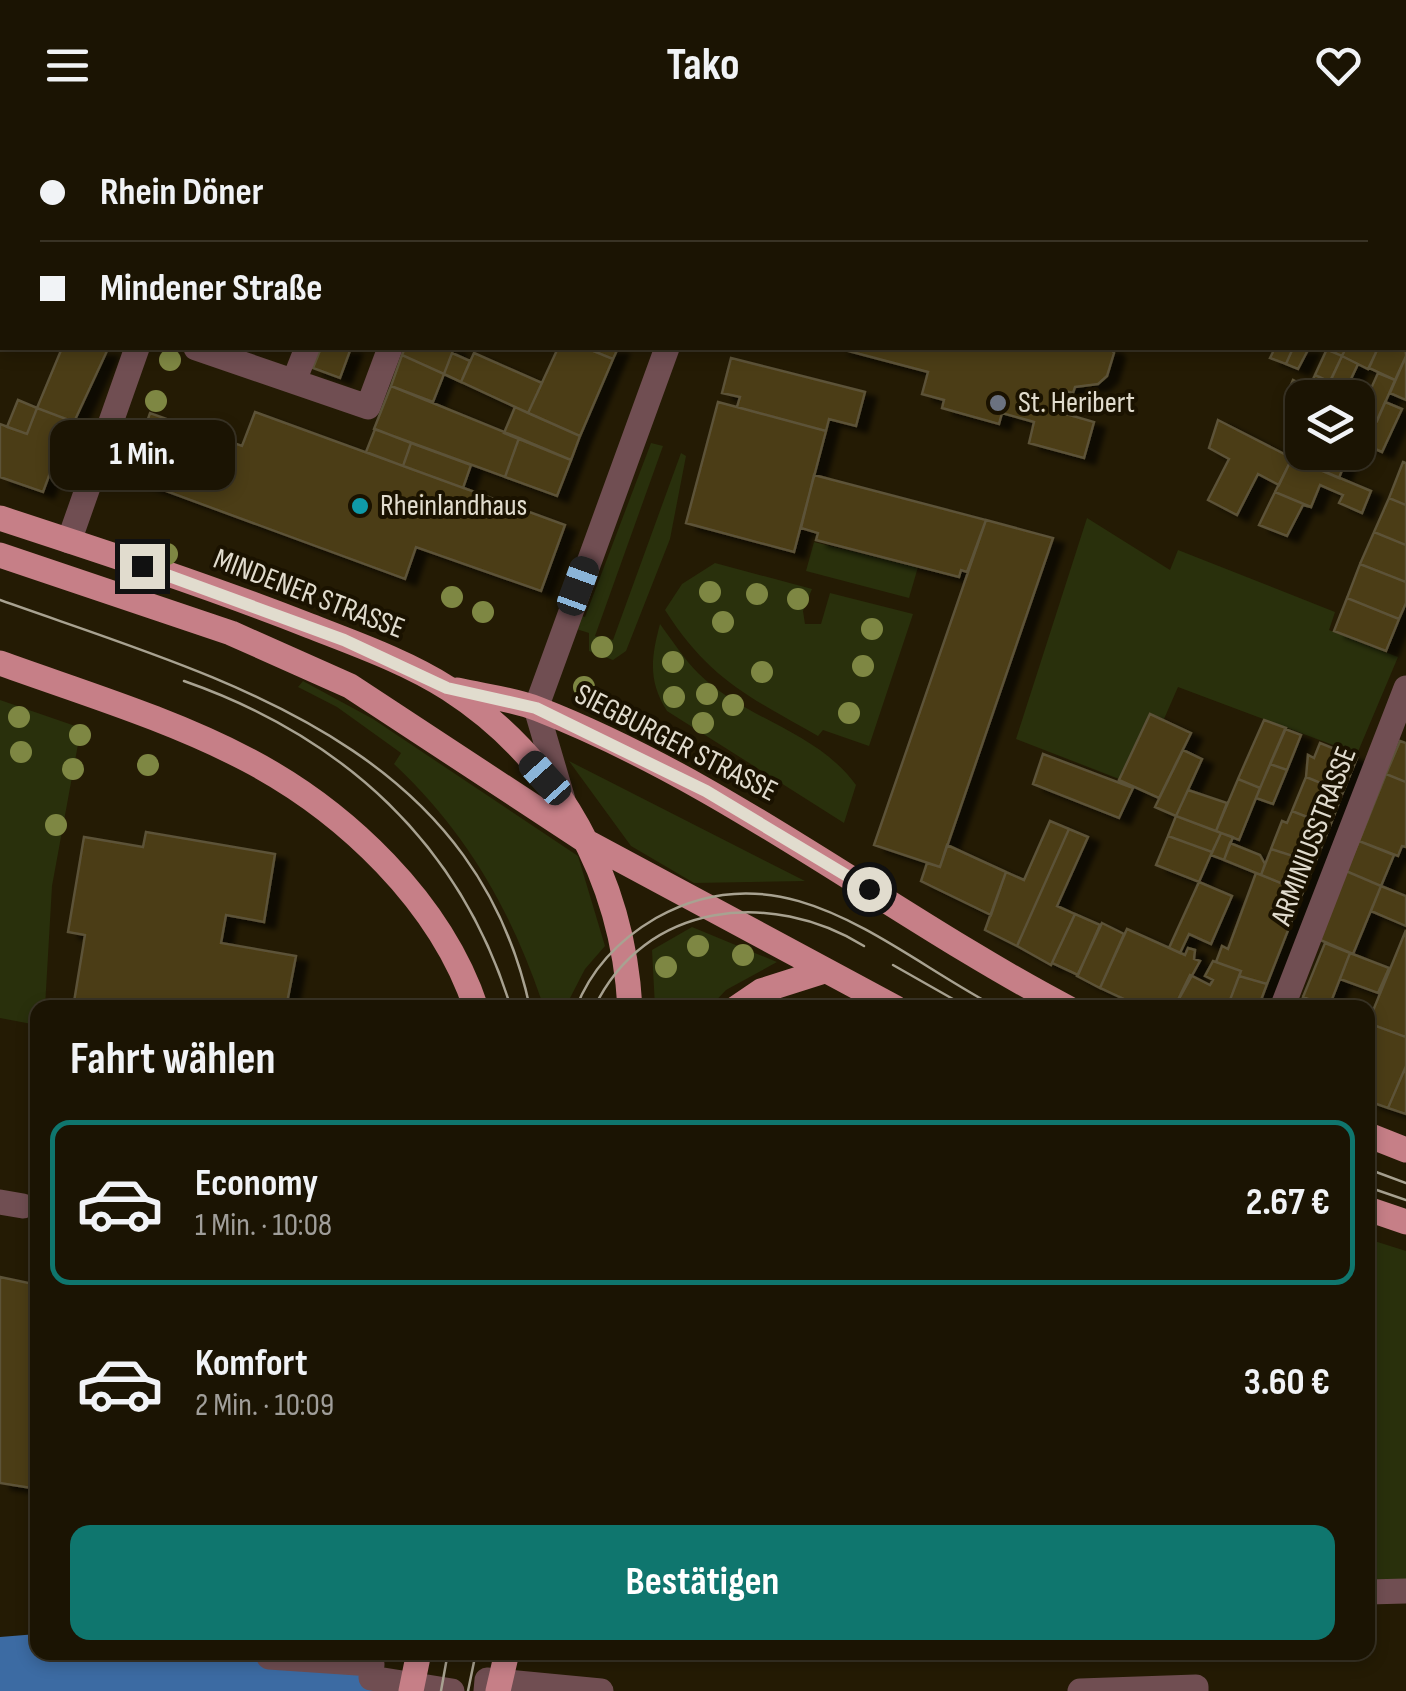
<!DOCTYPE html>
<html lang="de">
<head>
<meta charset="utf-8">
<style>
  :root { --surface:#1b1403; --page:#282112; --text:#f1f3f6; --muted:#a09e9a; --line:#393325; --accent:#0f766e }
  body { margin:0; font-family:"Sofia Sans Condensed",sans-serif; background:var(--page); color:var(--text); height:100vh; display:flex; flex-direction:column; font-size:38px; white-space:nowrap }
  * { box-sizing:border-box; margin:0 }
  p { font-size:32px; color:var(--muted) }
  .icon { flex:none; width:55px; height:55px; fill:none; stroke:currentColor; stroke-width:2; stroke-linecap:round; stroke-linejoin:round }
  .map { position:relative; flex:1; overflow:hidden }
  .sheet { position:absolute; left:30px; top:870px; width:1345px; height:660px; display:flex; flex-direction:column; background:var(--surface); border-radius:20px; box-shadow:0 5px 15px #0003,0 0 0 2px var(--line) }
  .sheet>* { flex:none }
  .guide { position:absolute; left:0px; top:0px; width:1408px; height:220px; box-shadow:0 5px 15px #0003,0 0 0 2px var(--line); display:grid; align-content:center; height:220px; padding:0 40px; background:var(--surface) }
  .fabs { position:absolute; left:1285px; top:250px; display:grid; gap:20px }
  .fabs a { display:grid; place-items:center; width:90px; height:90px; border-radius:20px; background:var(--surface); box-shadow:0 5px 15px #0003,0 0 0 2px var(--line); font-size:50px }
  .end { position:absolute; width:45px; height:45px; margin:-22px; border:12px solid #e1dcce; background:#111; box-shadow:0 0 0 5px #111 }
  .from { border-radius:50% }
  .bubble { position:absolute; height:70px; border-radius:20px; background:var(--surface); box-shadow:0 5px 15px #0003,0 0 0 2px var(--line); font-size:32px; font-weight:700; line-height:70px; text-align:center }
  .car { position:absolute; width:30px; height:60px; margin:-30px -15px; border-radius:12px; box-shadow:0 0 8px 2px #0007; background:linear-gradient(#222 24%,#8ab4d8 0 40%,#222 0 76%,#8ab4d8 0 86%,#222 0) }
  .guide b { display:flex; align-items:center; gap:35px; height:95px; font-size:38px }
  .guide b+b { border-top:2px solid var(--line) }
  .guide i { width:25px; height:25px; background:var(--text) }
  ul { padding:0; list-style:none }
  li { display:flex; align-items:center; gap:30px; height:165px; margin:0 20px 15px; padding:0 20px; border:5px solid transparent; border-radius:20px }
  li div { flex:1 }
  li b { display:block; font-size:38px }
  li em { font-style:normal; font-weight:700 }
  li.active { border-color:var(--accent) }
  li>.icon { width:90px; height:90px; stroke-width:1.5 }
  h2 { padding:0 40px; font-size:45px; line-height:120px }
  .cta { display:flex; gap:20px; margin-top:auto; padding:20px 40px }
  .cta a { flex:1; height:115px; border-radius:20px; background:var(--accent); color:#fff; font-size:40px; font-weight:700; line-height:115px; text-align:center }
  header { display:flex; justify-content:space-between; align-items:center; height:130px; padding:0 40px; background:var(--surface); font-size:45px; font-weight:700 }
  .map>svg:first-child { display:block }
  .green { fill:#29300c }
  .water { fill:#3c6ba3 }
  .building { fill:#4c3c12; stroke:#5c5239; stroke-width:2.5; filter:url(#shadow) }
  .lines { fill:none; stroke-linecap:round; stroke-linejoin:round }
  .minor { stroke:#704e52; stroke-width:25 }
  .major { stroke:#c67f87; stroke-width:25 }
  .tram { stroke:#a8a291; stroke-width:2.5 }
  .tree { fill:#7e8743 }
  .route { stroke:#e1dcce; stroke-width:12 }
  .worship-dot { fill:#6b7280; stroke:#1a1200; stroke-width:4 }
  .culture-dot { fill:#0f9aa8; stroke:#1a1200; stroke-width:4 }
  .labels { text-anchor:middle; dominant-baseline:central; stroke-width:8; stroke-linejoin:round; paint-order:stroke }
  .poi-label { font-size:30px; fill:#e1dcce; stroke:#1a1200; text-anchor:start }
  .street-label { font-size:30px; fill:#e1dcce; stroke:#1a1200 }
</style>
</head>
<body>
<header><svg class="icon" aria-label="menu" viewBox="0 0 24 24"><path d="M4 6h16M4 12h16M4 18h16"/></svg>Tako<svg class="icon" aria-label="heart" viewBox="0 0 24 24"><path d="M12 20l-8-8c-3-5 5-10 8-4 3-6 11-1 8 4z"/></svg></header>
<div class="map">
<svg width="1406" height="1561" viewBox="0 0 1406 1561">
  <defs>
    <filter id="shadow"><feDropShadow dx="11" dy="6" stdDeviation="2.5" flood-color="#0009"/></filter>
  </defs>
  <rect width="100%" height="100%" fill="#241b04"/>
  <path class="green" d="M651,313L663,316L595,506L613,510L681,323L686,326L670,409L626,521L613,530L589,521V503L570,497L575,484L585,487Z
    M1087,388L1170,440L1178,420L1335,482L1329,500L1398,527L1357,624L1178,557L1164,589L1150,583L1119,649L1016,609Z
    M814,412L918,437L909,468L806,441Z
    M715,433L812,459L803,481L805,494H821L830,463L913,484L869,616L823,600L818,606C749,567 709,549 665,480L682,454Z
    M660,494C672,510 684,529 698,543C744,589 817,601 856,655L844,693L667,581C648,551 651,528 660,494Z
    M303,551L373,589L578,726L605,816L585,839L569,870L541,869C509,776 465,701 394,634L401,623L337,577L298,557Z
    M0,570L81,598L52,756L45,877L38,878L37,895L0,888Z
    M569,631L805,751L694,753L631,716Z
    M692,797L777,832L726,860L710,877H655L652,820Z
    M1368,1109L1406,1121V1461L1368,1462Z"/>
  <path class="water" d="M37,1504L38,1522H269L452,1561H0V1507Z"/>
  <path class="building" d="M37,0H82V2H23Z
    M487,0H629L639,2H486Z
    M1316,0H1386L1385,2Z
    M2,6V74L0,75V7Z
    M1405,15H1406V152H1405Z
    M2,74V123L0,124V75Z
    M2,123V171L0,172V124Z
    M1405,207L1406,226L1395,250L1369,238L1378,218H1405Z
    M62,218L107,221L74,292L37,278Z
    M321,218H351L340,248L313,238Z
    M405,218H454L444,244L402,225Z
    M558,218H586L613,229L580,306L528,283Z
    M586,218H618L613,229Z
    M837,218H1111L1114,223L1107,246L1098,254L1075,257L1073,263L1062,260L1052,274V280L1094,292L1084,328L1029,313L1034,292L1002,283L999,294L942,278L944,270L922,264L928,242Z
    M1275,218H1293L1286,234L1270,228Z
    M1293,218H1309L1298,239L1286,234Z
    M1323,218H1346L1342,226Z
    M1346,218H1378L1368,239L1342,226Z
    M1327,219L1342,226L1330,252L1315,245Z
    M452,223L470,231L461,252L444,244Z
    M474,223L542,253L528,283L461,252Z
    M402,225L444,244L433,272L391,256Z
    M1342,226L1358,234L1342,268H1322Z
    M1406,226V270L1390,263Z
    M731,228L865,262L856,296L829,289L826,301L737,277L740,267L722,263Z
    M1378,243L1395,250L1377,291L1360,283Z
    M1315,245L1330,252L1322,268L1290,257L1293,250L1309,258Z
    M391,256L519,308L505,347L374,299Z
    M18,270L37,278L27,304L7,297Z
    M718,272L826,301L794,422L686,393Z
    M1385,272L1402,279L1382,322L1366,315Z
    M515,277L580,306L571,330L504,303Z
    M37,278L74,292L67,310L63,308L43,362L0,347V294L27,304Z
    M255,282L565,395L541,461L416,417L405,449L128,347L150,283L242,316Z
    M1218,290L1292,328L1279,355L1258,344L1237,385L1208,370L1229,329L1209,318Z
    M375,299L411,313L403,336L366,322Z
    M1302,305V322H1349L1339,348L1292,328Z
    M519,308L571,330L557,366L505,347Z
    M411,313L471,335L463,358L403,336Z
    M1292,328L1371,361L1362,383L1339,373L1343,365L1320,355L1311,377L1275,362Z
    M1403,332L1406,333V375L1389,368Z
    M814,345L986,390L967,442L961,440L959,447L816,410L818,403L801,398Z
    M1275,362L1311,377L1303,375L1287,406L1259,395Z
    M1389,368L1406,375V415L1374,402Z
    M986,390L1053,408L940,737L874,715Z
    M1374,402L1406,415V452L1360,434Z
    M1360,434L1406,452V473L1399,489L1347,468Z
    M1347,468L1399,489L1386,521L1334,501Z
    M1150,584L1191,603L1159,668L1119,650Z
    M1264,590L1286,598L1260,658L1238,649Z
    M1285,599L1301,605L1287,640L1270,634Z
    M1400,611L1406,613V652L1386,644Z
    M1320,613L1357,628L1343,662L1306,647L1308,625L1314,628Z
    M1183,620L1202,629L1176,686L1155,677Z
    M1043,624L1133,658L1119,688L1033,654Z
    M1270,634L1287,640L1273,674L1256,668Z
    M1386,644L1406,652V717L1402,716L1398,726L1359,711Z
    M1306,647L1343,662L1330,696L1292,681Z
    M1238,649L1260,658L1239,710L1216,701Z
    M1188,660L1227,673L1216,701L1176,686Z
    M1292,681L1330,696L1315,733L1271,719L1282,691L1287,693Z
    M1176,686L1221,703L1212,722L1168,706Z
    M1050,691L1069,699L1017,816L985,800L1006,742L1024,750Z
    M1069,699L1088,707L1057,776L1075,784L1051,835L1017,816Z
    M146,702L275,724L264,792L226,785L221,813L296,826L286,878H73L85,805L68,802L84,707L143,717Z
    M1221,703L1233,707L1224,730L1211,725Z
    M1168,706L1212,722L1199,752L1156,735Z
    M1359,711L1394,725L1381,756L1346,741Z
    M1230,713L1260,725L1265,734L1261,745L1224,730Z
    M947,715L1006,742L991,785L921,751L927,733L940,737Z
    M1271,719L1315,733L1303,762L1261,745Z
    M1346,741L1381,756L1353,824L1318,809Z
    M1256,743L1303,762L1267,854L1239,846L1241,841L1216,832L1222,816L1228,819Z
    M1199,752L1232,766L1211,814L1189,804L1180,823L1169,818Z
    M1381,756L1406,766V796L1371,781Z
    M1075,784L1100,795L1078,845L1052,833Z
    M1102,793L1124,804L1100,858L1077,846Z
    M1127,799L1185,825L1188,818L1195,820L1194,829L1200,831L1174,878H1143L1100,858Z
    M1406,800V907L1368,893Z
    M1325,813L1350,823L1329,877L1303,867Z
    M1350,823L1389,838L1378,863L1340,849Z
    M1213,831L1241,841L1227,878H1174L1190,845L1210,855L1213,850L1205,846Z
    M1239,846L1267,854L1258,878H1227Z
    M1303,867L1329,877L1328,878H1299Z
    M1368,893L1406,907V936L1388,978L1368,971Z
    M1406,936V984L1388,978Z
    M0,1147L38,1155V1359L0,1353Z"/>
  <g class="lines">
    <path class="minor" d="M736,0L746,2
      M211,2L212,0
      M388,2L389,0
      M471,2L472,0
      M1405,191L1406,192
      M196,218L368,277L390,218
      M294,251L307,218
      M69,411L137,218
      M563,670L536,578L667,218
      M1282,878L1406,558
      M0,1072L23,1076
      M1368,1462L1406,1461
      M269,1522V1527L372,1534L371,1548L452,1561
      M486,1561L487,1550L601,1561
      M1080,1561L1196,1557V1561"/>
    <path class="major" d="M0,388C104,422 208,456 310,496C356,514 407,532 449,559C559,630 623,749 630,878
      M0,425L231,503L350,556L589,713L896,878
      M0,533C83,563 170,589 248,630C345,681 441,772 476,878
      M457,560C483,566 513,569 538,579C728,653 889,784 1068,878
      M736,878L761,861L824,841
      M1368,1005L1406,1020
      M1368,1079L1406,1092
      M411,1561L419,1522
      M498,1561L507,1522"/>
    <path class="tram" d="M0,470C221,549 473,612 530,878
      M184,551C344,607 461,714 511,878
      M893,835L967,877
      M576,878C591,839 620,809 656,788C785,715 889,821 998,878
      M594,878C645,771 771,759 864,816
      M1368,1039L1406,1053
      M1368,1057L1406,1070
      M441,1561L448,1522
      M468,1561L476,1522"/>
  </g>
  <g class="tree">
    <circle cx="170" cy="230" r="11"/>
    <circle cx="156" cy="271" r="11"/>
    <circle cx="167" cy="424" r="11"/>
    <circle cx="710" cy="462" r="11"/>
    <circle cx="757" cy="464" r="11"/>
    <circle cx="452" cy="467" r="11"/>
    <circle cx="798" cy="469" r="11"/>
    <circle cx="354" cy="481" r="11"/>
    <circle cx="483" cy="482" r="11"/>
    <circle cx="723" cy="492" r="11"/>
    <circle cx="872" cy="499" r="11"/>
    <circle cx="602" cy="517" r="11"/>
    <circle cx="673" cy="532" r="11"/>
    <circle cx="863" cy="536" r="11"/>
    <circle cx="762" cy="542" r="11"/>
    <circle cx="584" cy="557" r="11"/>
    <circle cx="707" cy="564" r="11"/>
    <circle cx="674" cy="567" r="11"/>
    <circle cx="733" cy="575" r="11"/>
    <circle cx="849" cy="583" r="11"/>
    <circle cx="19" cy="587" r="11"/>
    <circle cx="703" cy="593" r="11"/>
    <circle cx="80" cy="605" r="11"/>
    <circle cx="21" cy="622" r="11"/>
    <circle cx="148" cy="635" r="11"/>
    <circle cx="73" cy="639" r="11"/>
    <circle cx="56" cy="695" r="11"/>
    <circle cx="698" cy="816" r="11"/>
    <circle cx="743" cy="825" r="11"/>
    <circle cx="666" cy="837" r="11"/>
  </g>
  <g class="lines">
    <path class="route" d="M142,436L344,510L447,558L536,578L706,661L869,759"/>
  </g>
  <circle class="worship-dot" cx="998" cy="273" r="10"/>
  <circle class="culture-dot" cx="360" cy="376" r="10"/>
  <g class="labels">
    <g class="poi-label">
      <text x="1018" y="273">St. Heribert</text>
      <text x="380" y="376">Rheinlandhaus</text>
    </g>
    <g class="street-label">
      <text transform="translate(309 464) rotate(21)">MINDENER STRASSE</text>
      <text transform="translate(676 613) rotate(27)">SIEGBURGER STRASSE</text>
      <text transform="translate(1314 706) rotate(-69)">ARMINIUSSTRASSE</text>
    </g>
  </g>
</svg>
<div class="fabs">
<a><svg class="icon" aria-label="layers" viewBox="0 0 24 24"><path d="M12 4l9 5-9 5-9-5zM3 14l9 5 9-5"/></svg></a>
</div>
<i class="end from" style="left:869px;top:759px"></i>
<i class="end" style="left:142px;top:436px"></i>
<div class="bubble" style="left:50px;top:290px;width:185px">1 Min.</div>
<i class="car" style="left:578px;top:456px;rotate:20deg"></i>
<i class="car" style="left:545px;top:648px;rotate:318deg"></i>
<div class="guide">
<b><i class="from"></i>Rhein Döner</b>
<b><i></i>Mindener Straße</b>
</div>
<section class="sheet">
<h2>Fahrt wählen</h2>
<ul>
<li class="active"><svg class="icon" aria-label="car" viewBox="0 0 24 24"><path d="M5 17H2v-5l4-1 3-4h7l3 4 3 1v5h-3M9 17h6M6 11h13"/><circle cx="7" cy="17" r="2"/><circle cx="17" cy="17" r="2"/></svg><div><b>Economy</b><p>1 Min. · 10:08</p></div><em>2.67 €</em></li>
<li><svg class="icon" aria-label="car" viewBox="0 0 24 24"><path d="M5 17H2v-5l4-1 3-4h7l3 4 3 1v5h-3M9 17h6M6 11h13"/><circle cx="7" cy="17" r="2"/><circle cx="17" cy="17" r="2"/></svg><div><b>Komfort</b><p>2 Min. · 10:09</p></div><em>3.60 €</em></li>
</ul>
<div class="cta"><a>Bestätigen</a></div>
</section>
</div>
</body>
</html>
